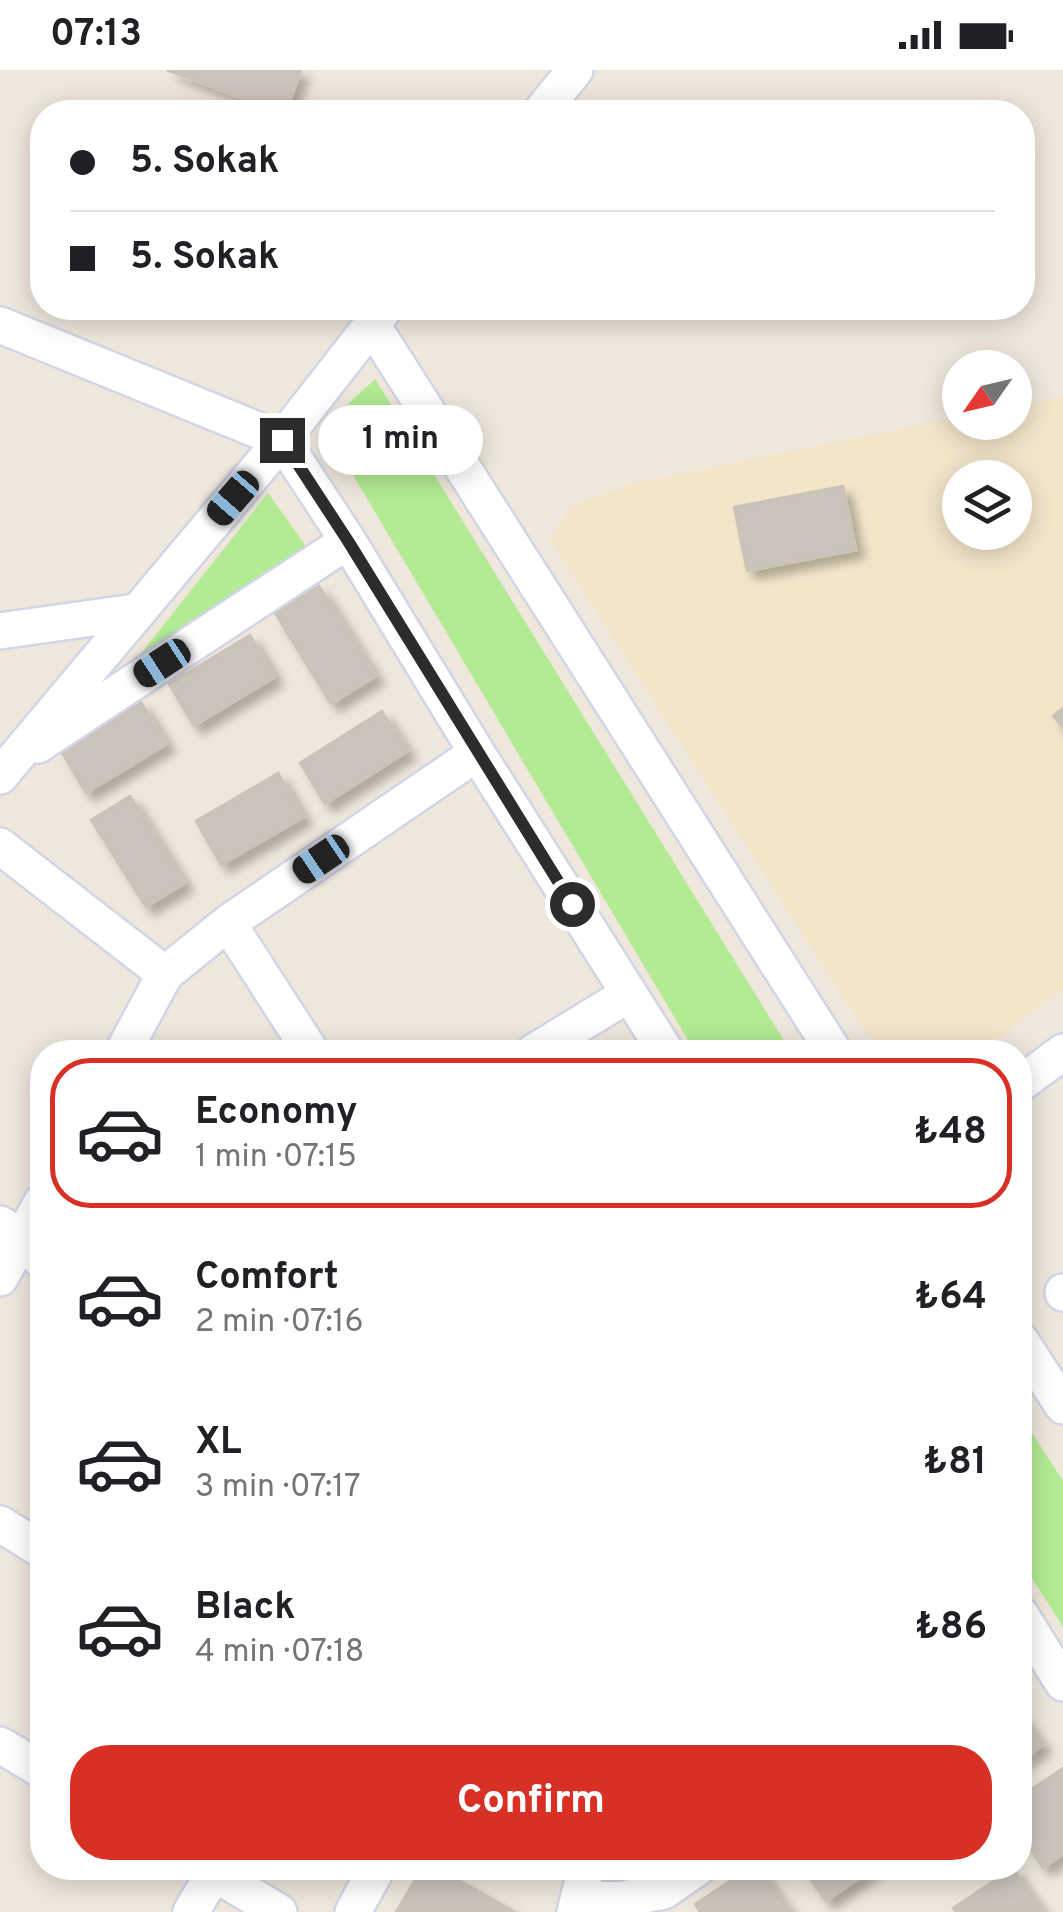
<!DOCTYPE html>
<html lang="en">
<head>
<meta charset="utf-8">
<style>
  :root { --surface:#fff; --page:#f2f2f2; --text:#202124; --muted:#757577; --line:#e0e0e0; --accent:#d93025 }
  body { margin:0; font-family:Overpass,sans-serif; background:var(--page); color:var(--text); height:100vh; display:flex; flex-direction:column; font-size:38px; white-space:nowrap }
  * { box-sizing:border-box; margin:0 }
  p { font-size:32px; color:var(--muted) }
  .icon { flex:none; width:55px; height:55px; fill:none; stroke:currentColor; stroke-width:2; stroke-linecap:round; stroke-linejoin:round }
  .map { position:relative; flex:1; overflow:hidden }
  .sheet { position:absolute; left:30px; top:970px; width:1002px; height:840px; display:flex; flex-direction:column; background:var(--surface); border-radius:40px; box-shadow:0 5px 25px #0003 }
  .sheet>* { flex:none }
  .banner { position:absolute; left:30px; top:30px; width:1005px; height:220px; border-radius:40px; box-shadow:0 5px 25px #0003; display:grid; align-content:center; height:220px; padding:0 40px; background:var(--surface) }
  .needle { width:65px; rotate:236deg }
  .fabs { position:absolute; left:942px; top:280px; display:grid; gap:20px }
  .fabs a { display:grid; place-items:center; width:90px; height:90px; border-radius:50%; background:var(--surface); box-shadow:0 5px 25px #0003; font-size:50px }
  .end { position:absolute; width:45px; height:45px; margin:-22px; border:12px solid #2c2c2c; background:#fff; box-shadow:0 0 0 5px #fff }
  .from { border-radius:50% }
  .bubble { position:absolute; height:70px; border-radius:35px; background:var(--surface); box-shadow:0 5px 25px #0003; font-size:32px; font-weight:700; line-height:70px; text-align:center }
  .car { position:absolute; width:30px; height:60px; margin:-30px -15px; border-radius:12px; box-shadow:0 0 8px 2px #0007; background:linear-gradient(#222 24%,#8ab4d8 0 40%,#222 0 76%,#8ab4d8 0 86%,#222 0) }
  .banner b { display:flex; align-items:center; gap:35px; height:95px; font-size:38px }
  .banner b+b { border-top:2px solid var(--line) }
  .banner i { width:25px; height:25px; background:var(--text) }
  ul { padding:18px 0 0; list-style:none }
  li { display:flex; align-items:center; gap:30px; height:150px; margin:0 20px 15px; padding:0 20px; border:5px solid transparent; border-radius:40px }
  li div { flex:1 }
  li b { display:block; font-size:38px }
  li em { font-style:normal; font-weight:700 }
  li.current { border-color:var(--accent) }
  li>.icon { width:90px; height:90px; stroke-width:1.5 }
  .cta { display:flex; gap:20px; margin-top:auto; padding:20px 40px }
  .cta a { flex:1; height:115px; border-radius:40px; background:var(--accent); color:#fff; font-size:40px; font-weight:700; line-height:115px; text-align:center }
  .status { display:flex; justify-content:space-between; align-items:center; height:70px; padding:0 50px; background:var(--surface); direction:ltr }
  .status svg { height:28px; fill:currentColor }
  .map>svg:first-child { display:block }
  .education { fill:#f2e5ca; fill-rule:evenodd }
  .green { fill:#b2eb93 }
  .building { fill:#cac4bc; stroke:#cbc3b6; stroke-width:2.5; filter:url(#shadow) }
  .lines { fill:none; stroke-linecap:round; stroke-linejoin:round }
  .minor-casing { stroke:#d1d6e6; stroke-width:40 }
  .minor { stroke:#fff; stroke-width:35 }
  .route { stroke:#2c2c2c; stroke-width:12 }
</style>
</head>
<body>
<div class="status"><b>07:13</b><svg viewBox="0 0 49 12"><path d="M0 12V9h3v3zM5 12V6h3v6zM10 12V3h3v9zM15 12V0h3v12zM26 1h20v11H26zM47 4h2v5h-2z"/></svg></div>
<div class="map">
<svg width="1063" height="1842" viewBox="0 0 1063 1842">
  <defs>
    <filter id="shadow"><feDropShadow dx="8" dy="8" stdDeviation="5" flood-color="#0004"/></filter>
  </defs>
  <rect width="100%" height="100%" fill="#efe7dc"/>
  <path class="education" d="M1063,326V919L979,982H886L867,965L549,468L572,435L634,413L960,347V352H1015V336ZM960,408H1015V462H960Z"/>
  <path class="green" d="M375,309L791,982H695L324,356Z
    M268,423L311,483L120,610Z
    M1020,1344L1063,1411V1557L1020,1489Z"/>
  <path class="building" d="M167,0H301L286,42H278Z
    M843,416L856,480L747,501L734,437Z
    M319,516L376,606L331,634L275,543Z
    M250,565L275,607L194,656L169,614Z
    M141,632L167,674L86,723L61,681Z
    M1063,638V658L1053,646Z
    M382,641L408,681L325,734L300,693Z
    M278,703L304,747L221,795L196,751Z
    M130,726L185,813L146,837L91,750Z
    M1020,1643L1043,1675L1020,1692Z
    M1063,1698V1784L1043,1798L1020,1763V1727Z
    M422,1798H437L515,1842H396Z
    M749,1798H759L790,1842H700L695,1834Z
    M803,1798H874L826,1831Z
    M1013,1798L1043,1842H956L953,1838Z"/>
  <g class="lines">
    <g class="minor-casing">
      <path id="minor" d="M541,42L575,0
        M0,255L282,370L348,471L477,683L666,982
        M372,255L834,982
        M0,561L135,542
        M38,675L348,471
        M0,706L282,370L384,239
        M0,776L165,904L228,853L477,683
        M228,853L311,982
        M123,982L165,904
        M534,982L629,924
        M1020,1014L1063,982
        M0,1154L23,1169L42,1191
        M0,1208L42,1132
        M1063,1222V1223
        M1020,1270L1063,1336
        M0,1454L42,1480
        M1020,1544L1063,1613
        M0,1675L42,1700
        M205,1798L279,1842
        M579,1828L619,1830L664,1821L697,1798
        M191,1842L214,1803
        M353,1842L377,1798
        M575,1842L586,1798"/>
    </g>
    <use href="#minor" class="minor"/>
  </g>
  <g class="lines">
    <path class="route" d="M282,370L348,471L572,834"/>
  </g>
</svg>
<div class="fabs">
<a><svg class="needle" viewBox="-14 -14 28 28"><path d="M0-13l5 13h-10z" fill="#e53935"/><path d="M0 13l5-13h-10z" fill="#757577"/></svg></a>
<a><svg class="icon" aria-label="layers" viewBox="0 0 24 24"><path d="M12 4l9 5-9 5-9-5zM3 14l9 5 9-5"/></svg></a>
</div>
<i class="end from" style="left:572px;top:834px"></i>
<i class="end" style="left:282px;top:370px"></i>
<div class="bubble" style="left:318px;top:335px;width:165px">1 min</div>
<i class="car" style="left:233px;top:428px;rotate:221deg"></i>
<i class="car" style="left:162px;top:593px;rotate:237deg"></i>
<i class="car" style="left:321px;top:789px;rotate:236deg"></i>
<div class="banner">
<b><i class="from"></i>5. Sokak</b>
<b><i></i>5. Sokak</b>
</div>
<section class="sheet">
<ul>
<li class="current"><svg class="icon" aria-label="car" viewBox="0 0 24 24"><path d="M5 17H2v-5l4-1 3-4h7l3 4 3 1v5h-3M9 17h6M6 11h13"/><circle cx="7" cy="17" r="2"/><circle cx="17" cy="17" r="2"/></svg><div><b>Economy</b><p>1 min · 07:15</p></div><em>₺48</em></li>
<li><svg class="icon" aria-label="car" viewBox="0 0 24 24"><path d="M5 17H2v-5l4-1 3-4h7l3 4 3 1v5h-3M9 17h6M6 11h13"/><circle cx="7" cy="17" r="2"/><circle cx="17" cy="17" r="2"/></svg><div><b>Comfort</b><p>2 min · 07:16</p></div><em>₺64</em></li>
<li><svg class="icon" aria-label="car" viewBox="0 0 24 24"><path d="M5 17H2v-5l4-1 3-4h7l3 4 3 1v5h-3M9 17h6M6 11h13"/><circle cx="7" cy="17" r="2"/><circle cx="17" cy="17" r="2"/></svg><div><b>XL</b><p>3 min · 07:17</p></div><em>₺81</em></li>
<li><svg class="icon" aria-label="car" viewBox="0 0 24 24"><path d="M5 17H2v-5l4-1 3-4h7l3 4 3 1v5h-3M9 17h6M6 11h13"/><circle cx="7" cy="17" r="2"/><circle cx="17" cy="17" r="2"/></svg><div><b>Black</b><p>4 min · 07:18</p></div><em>₺86</em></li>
</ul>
<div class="cta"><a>Confirm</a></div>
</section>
</div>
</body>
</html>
